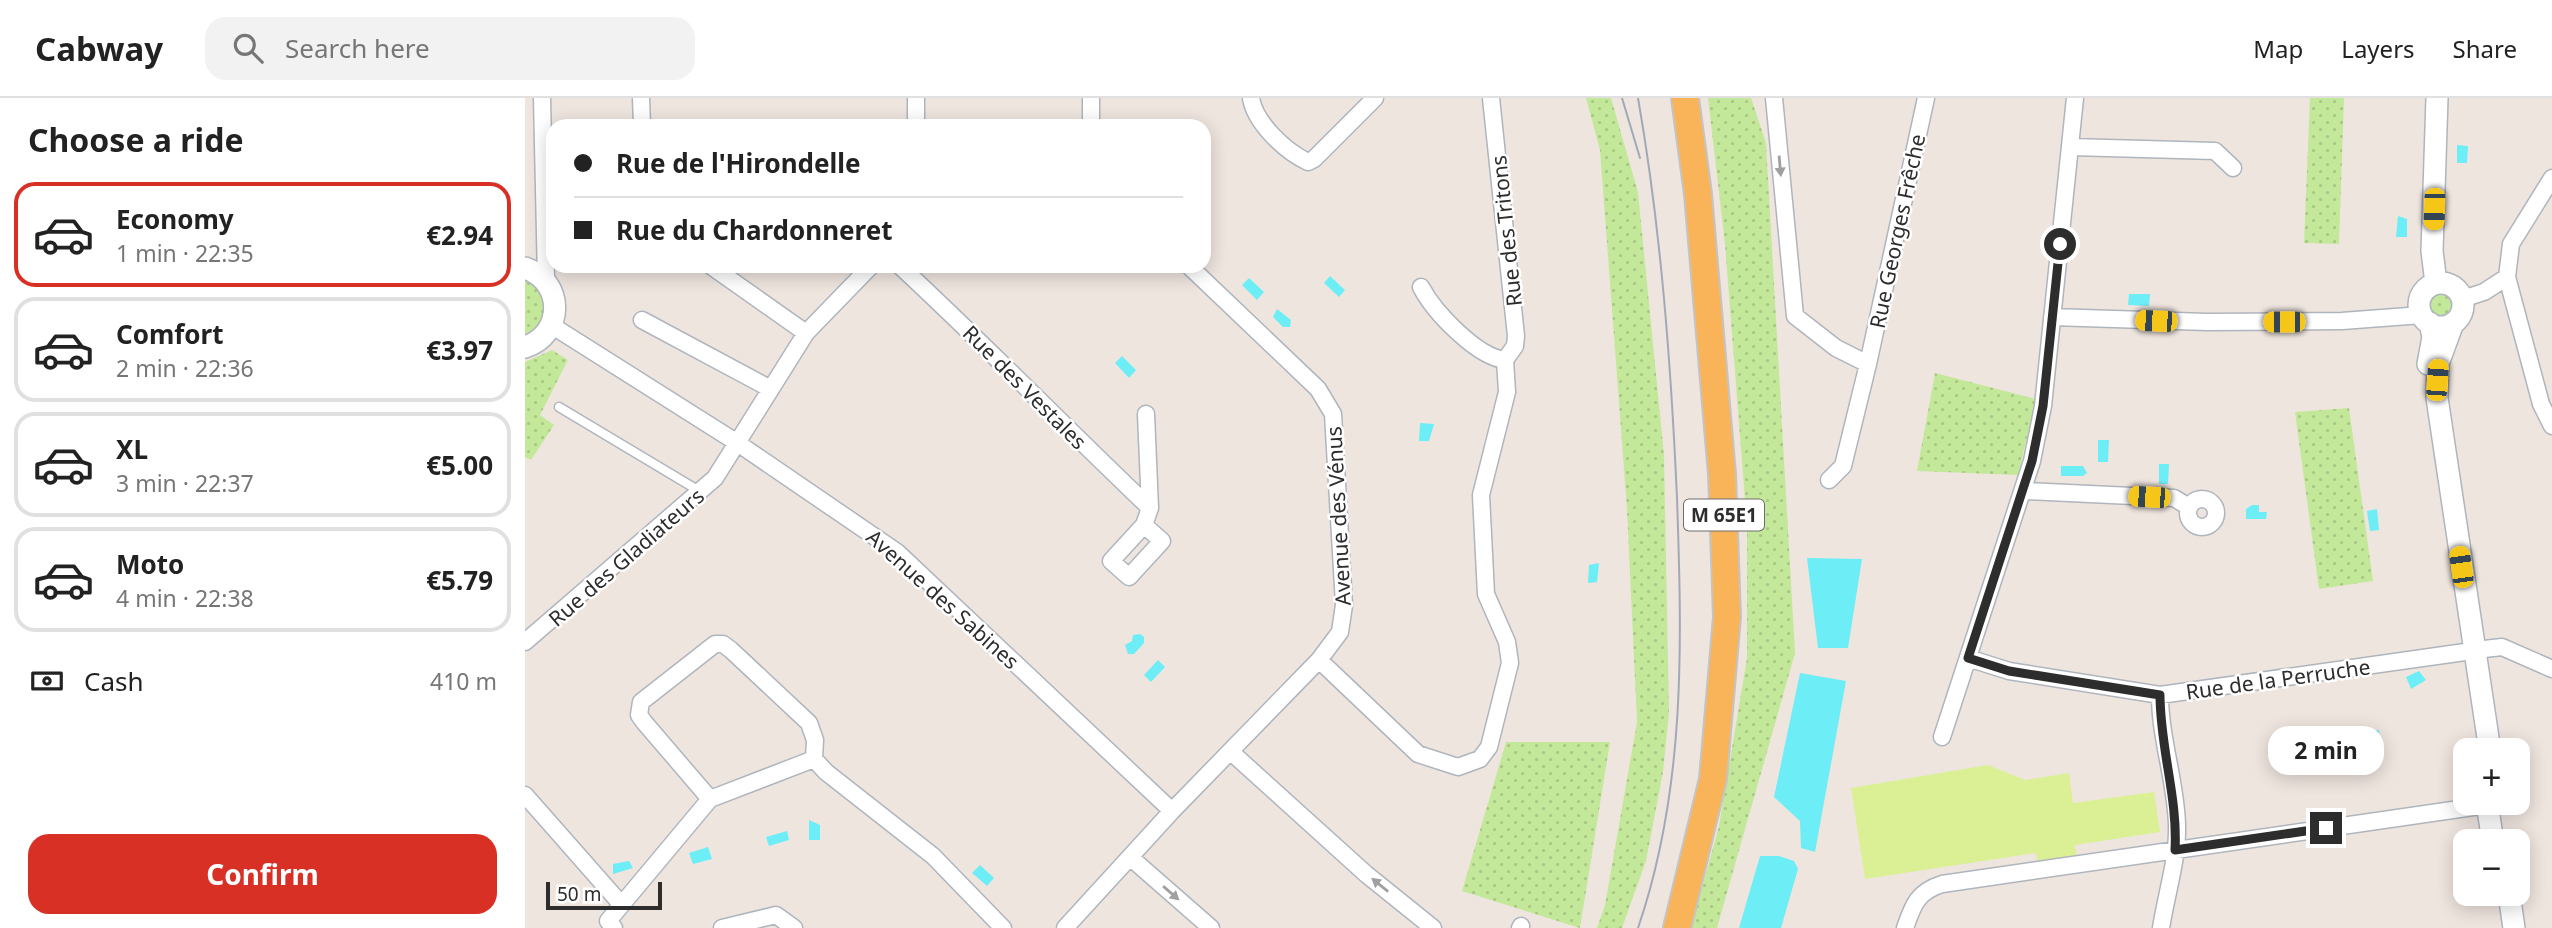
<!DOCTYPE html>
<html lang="en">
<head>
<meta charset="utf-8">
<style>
  :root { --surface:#fff; --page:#f2f2f2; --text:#222; --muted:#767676; --line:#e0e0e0; --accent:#d93025 }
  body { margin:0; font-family:"Noto Sans",sans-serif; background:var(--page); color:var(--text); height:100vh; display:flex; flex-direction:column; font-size:26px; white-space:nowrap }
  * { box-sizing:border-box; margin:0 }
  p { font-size:23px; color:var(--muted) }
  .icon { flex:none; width:38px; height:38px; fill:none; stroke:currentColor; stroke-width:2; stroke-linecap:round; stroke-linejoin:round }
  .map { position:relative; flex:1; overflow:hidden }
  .details { display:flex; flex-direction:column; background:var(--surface); width:525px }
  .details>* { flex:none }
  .guide { position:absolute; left:21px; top:21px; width:665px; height:154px; border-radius:21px; box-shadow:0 4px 18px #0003; display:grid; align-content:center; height:154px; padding:0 28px; background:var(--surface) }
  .fabs { position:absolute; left:1928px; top:640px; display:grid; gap:14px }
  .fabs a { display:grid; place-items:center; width:77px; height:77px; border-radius:14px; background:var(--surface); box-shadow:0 4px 18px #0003; font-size:35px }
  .scale { position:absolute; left:21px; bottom:18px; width:116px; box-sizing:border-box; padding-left:7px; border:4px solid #2d2d2d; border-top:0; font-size:19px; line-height:24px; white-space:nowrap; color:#2d2d2d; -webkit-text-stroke:5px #fff; paint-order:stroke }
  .end { position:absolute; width:32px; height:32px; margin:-16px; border:9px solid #2d2d2d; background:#fff; box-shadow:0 0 0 4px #fff }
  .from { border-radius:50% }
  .bubble { position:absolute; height:49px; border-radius:21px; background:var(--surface); box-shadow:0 4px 18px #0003; font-size:23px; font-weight:700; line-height:49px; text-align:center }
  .car { position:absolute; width:21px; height:42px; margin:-21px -10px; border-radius:9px; box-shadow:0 0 5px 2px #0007; background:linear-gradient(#f5c518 24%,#345 0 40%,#f5c518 0 76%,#345 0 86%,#f5c518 0) }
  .guide b { display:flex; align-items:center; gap:24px; height:66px; font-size:26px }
  .guide b+b { border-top:2px solid var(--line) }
  .guide i { width:18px; height:18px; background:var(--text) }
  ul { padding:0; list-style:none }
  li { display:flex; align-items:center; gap:21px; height:105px; margin:0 14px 10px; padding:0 14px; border:4px solid var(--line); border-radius:21px }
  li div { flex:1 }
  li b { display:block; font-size:26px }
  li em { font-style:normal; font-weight:700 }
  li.on { border-color:var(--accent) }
  li>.icon { width:63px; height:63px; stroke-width:1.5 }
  h2 { padding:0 28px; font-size:32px; line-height:84px }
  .pay { display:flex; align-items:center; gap:18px; height:77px; padding:0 28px; font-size:26px }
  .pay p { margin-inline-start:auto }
  .primary-button { display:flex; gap:14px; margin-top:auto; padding:14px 28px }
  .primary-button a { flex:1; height:80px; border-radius:21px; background:var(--accent); color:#fff; font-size:28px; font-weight:700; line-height:80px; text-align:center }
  header { display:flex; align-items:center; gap:42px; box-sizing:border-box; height:98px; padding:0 35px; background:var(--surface); border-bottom:2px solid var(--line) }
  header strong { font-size:33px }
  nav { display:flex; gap:38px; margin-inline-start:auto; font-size:24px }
  .search { width:490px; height:63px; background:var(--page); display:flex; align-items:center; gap:18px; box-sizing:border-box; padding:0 24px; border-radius:21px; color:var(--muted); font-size:26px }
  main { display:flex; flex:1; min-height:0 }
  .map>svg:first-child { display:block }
  .grass { fill:url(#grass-dots) }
  .pitch { fill:#dbf094 }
  .water { fill:#6dedf6 }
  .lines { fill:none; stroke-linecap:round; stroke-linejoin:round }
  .service-casing { stroke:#afb5bd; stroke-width:11 }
  .minor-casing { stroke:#afb5bd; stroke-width:19 }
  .tertiary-casing { stroke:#afb5bd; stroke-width:24 }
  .primary-casing { stroke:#c4c4c4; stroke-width:30 }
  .service { stroke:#fff; stroke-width:8 }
  .minor { stroke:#fff; stroke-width:16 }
  .tertiary { stroke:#fff; stroke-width:21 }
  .primary { stroke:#f9b45a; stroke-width:26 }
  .tram { stroke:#a1a9b8; stroke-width:2 }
  .oneway { fill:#a0a0a0 }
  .route { stroke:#2d2d2d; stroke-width:9 }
  .labels { text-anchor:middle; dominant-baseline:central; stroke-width:5; stroke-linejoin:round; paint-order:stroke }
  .shield { fill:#fff; stroke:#6c6c6c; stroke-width:2 }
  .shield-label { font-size:19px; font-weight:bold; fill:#2d2d2d }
  .street-label { font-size:21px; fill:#2d2d2d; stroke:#fff }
</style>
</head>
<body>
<header>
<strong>Cabway</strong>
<div class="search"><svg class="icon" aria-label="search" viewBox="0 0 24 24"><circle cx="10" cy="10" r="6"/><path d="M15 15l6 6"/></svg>Search here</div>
<nav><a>Map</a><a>Layers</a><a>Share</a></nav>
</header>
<main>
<section class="details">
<h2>Choose a ride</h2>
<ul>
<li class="on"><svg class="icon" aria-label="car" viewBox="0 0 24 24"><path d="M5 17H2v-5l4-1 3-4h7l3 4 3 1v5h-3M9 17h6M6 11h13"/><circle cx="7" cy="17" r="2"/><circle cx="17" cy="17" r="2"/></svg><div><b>Economy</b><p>1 min · 22:35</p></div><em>€2.94</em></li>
<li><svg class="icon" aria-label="car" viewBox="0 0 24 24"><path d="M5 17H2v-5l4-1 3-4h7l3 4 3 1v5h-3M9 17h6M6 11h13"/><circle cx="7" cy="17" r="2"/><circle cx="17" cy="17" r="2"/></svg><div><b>Comfort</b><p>2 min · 22:36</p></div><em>€3.97</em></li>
<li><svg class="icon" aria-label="car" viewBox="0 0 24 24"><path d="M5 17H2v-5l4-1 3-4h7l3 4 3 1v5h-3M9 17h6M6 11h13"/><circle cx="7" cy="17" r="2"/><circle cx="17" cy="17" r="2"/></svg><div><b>XL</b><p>3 min · 22:37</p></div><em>€5.00</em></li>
<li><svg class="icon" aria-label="car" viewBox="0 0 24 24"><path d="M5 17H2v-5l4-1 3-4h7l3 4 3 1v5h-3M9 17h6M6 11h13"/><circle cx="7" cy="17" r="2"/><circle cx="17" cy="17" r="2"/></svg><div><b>Moto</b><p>4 min · 22:38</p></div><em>€5.79</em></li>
</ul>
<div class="pay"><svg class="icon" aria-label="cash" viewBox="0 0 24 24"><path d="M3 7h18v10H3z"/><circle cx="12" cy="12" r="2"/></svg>Cash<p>410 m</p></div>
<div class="primary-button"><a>Confirm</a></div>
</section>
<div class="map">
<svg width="2027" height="830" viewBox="0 0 2027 830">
  <defs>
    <pattern id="grass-dots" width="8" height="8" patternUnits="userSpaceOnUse" patternTransform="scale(1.75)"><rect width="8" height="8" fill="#c4e899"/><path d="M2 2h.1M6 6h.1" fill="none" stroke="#a9c784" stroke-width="1.8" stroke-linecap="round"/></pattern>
  </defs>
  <rect width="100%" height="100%" fill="#efe5df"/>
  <path class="grass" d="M1061,0H1086L1113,94L1139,357L1144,614L1138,674L1121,763L1097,830H1072L1080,807L1112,624L1102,411L1075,52Z
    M1183,0H1226L1241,45L1270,555L1192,830H1166L1194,728L1222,560V427L1200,146Z
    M1785,0H1819L1814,146L1779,145Z
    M0,178L21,198L18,227L0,241Z
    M1905 207a12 12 0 1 1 24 0a12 12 0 1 1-24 0Z
    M27,252L43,262L15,317L29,327L6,362L0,359V264Z
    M1410,275L1511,301L1493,377L1392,373Z
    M1824,310L1848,483L1794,491L1770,314Z
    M981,644H1085L1055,830L937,793Z"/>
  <path class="pitch" d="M1463,667L1500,682L1544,675L1548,705L1629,694L1635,734L1550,747L1552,758L1513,764L1511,755L1340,781L1326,690Z"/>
  <path class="water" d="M1932,47L1943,48L1942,65H1932Z
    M1873,118L1882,121V139H1871Z
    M805,178L820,192L814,199L799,185Z
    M724,180L739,194L732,202L717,187Z
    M1604,196H1625L1624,208L1603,207Z
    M752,211L766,222L765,229H758L748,219Z
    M597,258L611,272L604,280L590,265Z
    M895,325L909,326L904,343H894Z
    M1573,342H1584L1583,364H1573Z
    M1634,366H1644L1643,386H1634Z
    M1536,368H1558L1562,375L1558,378H1536Z
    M1727,407H1734V414H1742L1741,421H1721V411Z
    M1852,411L1854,432L1845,433L1842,413Z
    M1282,460L1337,461L1323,550H1293Z
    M1074,465L1072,484L1063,485L1064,467Z
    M615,536L619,539V545L609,556H603L600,547L607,543L608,537Z
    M633,562L640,569L626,584L619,577Z
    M1894,573L1901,582L1886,591L1881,579Z
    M1275,575L1321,583L1290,754L1276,750L1275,723L1249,699Z
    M1854,632L1855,641L1834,644L1833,634Z
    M284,722L295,727V742H284Z
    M262,733L264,742L244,748L241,739Z
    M183,749L187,761L168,766L164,755Z
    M1235,758H1254L1269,763L1273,771L1256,830H1214Z
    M104,763L108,770L88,776V766Z
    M455,767L469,780L462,788L447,775Z"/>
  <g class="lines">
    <g class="service-casing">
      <path id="service" d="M34,309L176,394"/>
    </g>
    <g class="minor-casing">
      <path id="minor" d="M17,0L21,182
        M116,0L117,28
        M391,0V28
        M726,0C730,25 760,53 783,64L789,61L850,0
        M966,0L991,238L990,248L980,262
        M1249,0L1270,218L1311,250L1343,266L1401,0
        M566,28V0
        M1546,49L1690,53L1708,70
        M186,168L281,235
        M375,168C460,247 541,330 625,410
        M1982,179L2016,306L2027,328
        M896,189C909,214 952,259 980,262
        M1937,201L1959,194L1982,179L1986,146L2027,80
        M1527,219L1682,224L1817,223L1897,217
        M117,222L244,290
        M26,227L211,344L372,454L647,713
        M1304,382L1318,368L1343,266
        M1500,393L1649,400L1664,409
        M1663 415a14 14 0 1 1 28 0a14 14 0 1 1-28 0Z
        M619,427L637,443L604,479L586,463L619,427L625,410L621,316
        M0,544L190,380L281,235L346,168
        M1950,552L1977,549L2027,571
        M1443,560L1484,573L1635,597L1940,554
        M794,562L893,656L933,669L955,661L964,649L985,565L982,544L961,496L956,397L982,294L980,262
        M1635,597C1635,641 1651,684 1652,727C1653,761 1641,797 1636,830
        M1417,639L1507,363L1518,308L1550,0
        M706,654L841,776L908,830
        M0,697L96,806
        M185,701L119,624L114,617L116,604L190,546H198L206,552L284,625L290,642L289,661
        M606,760L686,830
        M89,830L83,823L185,701L289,661L301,674L408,758L478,830
        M197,830L251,817L269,830
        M540,830L647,713L794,562L815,534L819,507L808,316L793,291L664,168
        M995,830L996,828
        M1380,830C1388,807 1392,794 1417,786L1962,707"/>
    </g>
    <g class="tertiary-casing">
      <path id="tertiary" d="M0,170C39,183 40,236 0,249
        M1911,185L1907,153L1912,0
        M1894 207a22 22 0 1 1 44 0a22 22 0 1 1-44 0Z
        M1928,225L1913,266L1912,300L1965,653
        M1903,266L1908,239L1905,225
        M1962,705L1968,744
        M1984,796L1989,830"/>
    </g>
    <g class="primary-casing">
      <path id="primary" d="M1152,830L1188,681L1202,519L1197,376L1173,96L1160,0"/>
    </g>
    <use href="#service" class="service"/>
    <use href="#minor" class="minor"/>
    <use href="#tertiary" class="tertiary"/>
    <use href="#primary" class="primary"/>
    <path class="tram" d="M1097,0L1115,60
      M1113,830C1161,690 1157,546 1152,400C1146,267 1136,131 1113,0"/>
  </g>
  <defs><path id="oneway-solid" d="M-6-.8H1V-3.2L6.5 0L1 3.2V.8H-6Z" transform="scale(1.75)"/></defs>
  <g class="oneway">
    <use href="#oneway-solid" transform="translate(1255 68) rotate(85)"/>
    <use href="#oneway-solid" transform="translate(855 787) rotate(-141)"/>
    <use href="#oneway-solid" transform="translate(646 795) rotate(41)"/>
  </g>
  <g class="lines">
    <path class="route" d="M1535,146L1518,308L1507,363L1443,560L1484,573L1635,597C1635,650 1653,700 1650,752L1801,730"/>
  </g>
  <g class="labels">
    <rect class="shield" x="1159" y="401.5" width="80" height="31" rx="5"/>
    <g class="shield-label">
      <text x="1199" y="417">M 65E1</text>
    </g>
    <g class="street-label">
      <text transform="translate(981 133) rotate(-96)">Rue des Tritons</text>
      <text transform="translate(1372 133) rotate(-78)">Rue Georges Frêche</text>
      <text transform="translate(500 289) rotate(45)">Rue des Vestales</text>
      <text transform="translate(813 418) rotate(-93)">Avenue des Vénus</text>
      <text transform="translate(101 459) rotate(-41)">Rue des Gladiateurs</text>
      <text transform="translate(418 501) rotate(42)">Avenue des Sabines</text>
      <text transform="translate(1753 581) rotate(-8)">Rue de la Perruche</text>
    </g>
  </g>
</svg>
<div class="fabs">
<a>+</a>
<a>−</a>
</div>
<div class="scale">50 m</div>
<i class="end from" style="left:1535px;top:146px"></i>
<i class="end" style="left:1801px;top:730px"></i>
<div class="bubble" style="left:1743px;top:628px;width:116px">2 min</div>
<i class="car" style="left:1909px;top:111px;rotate:182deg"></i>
<i class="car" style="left:1631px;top:223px;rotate:272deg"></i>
<i class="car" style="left:1759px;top:224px;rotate:270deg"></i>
<i class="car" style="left:1912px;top:282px;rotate:4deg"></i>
<i class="car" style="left:1624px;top:399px;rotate:273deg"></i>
<i class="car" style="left:1936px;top:469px;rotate:352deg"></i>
<div class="guide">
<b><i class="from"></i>Rue de l'Hirondelle</b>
<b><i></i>Rue du Chardonneret</b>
</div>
</div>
</main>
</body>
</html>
